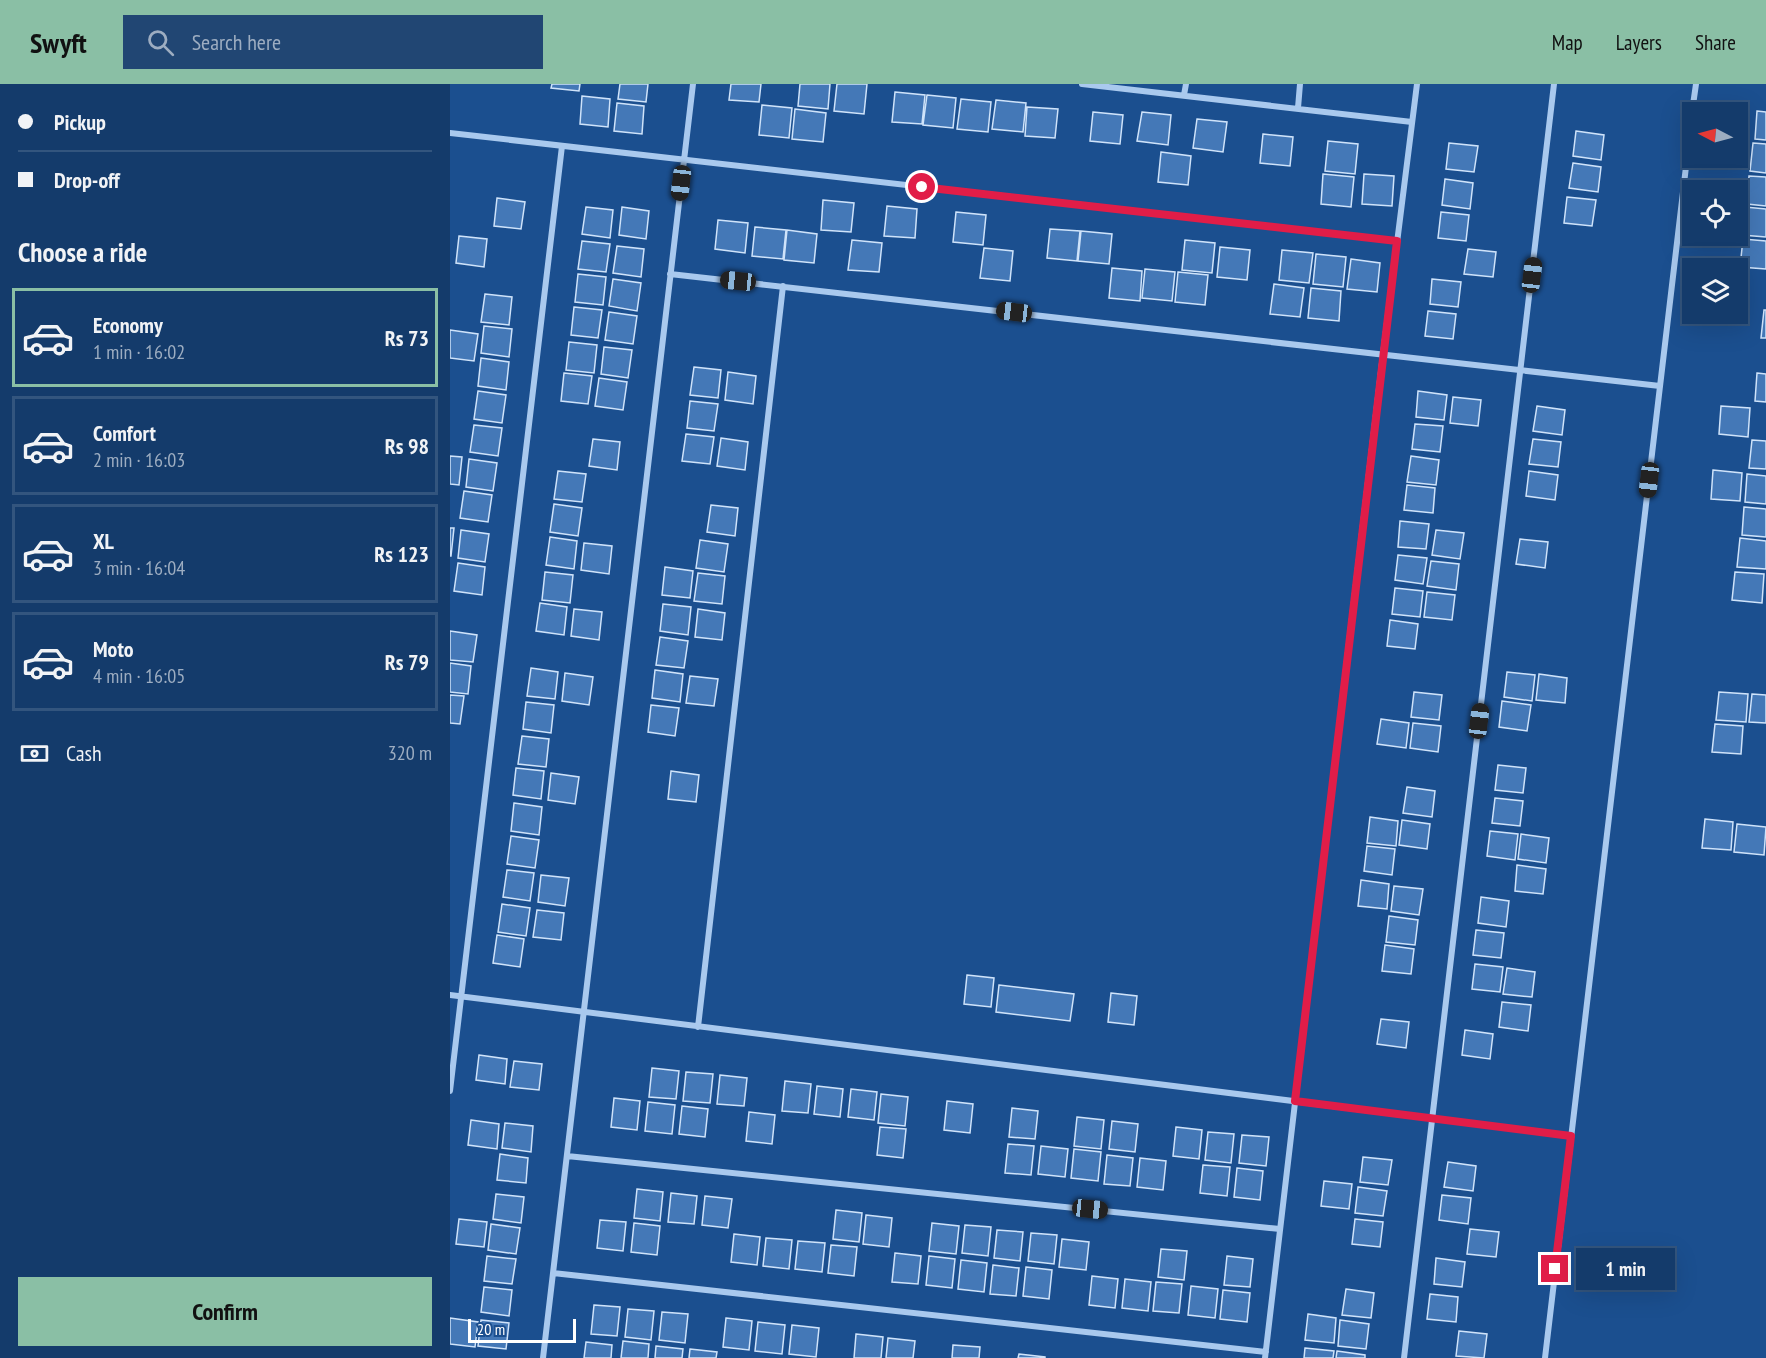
<!DOCTYPE html>
<html lang="en">
<head>
<meta charset="utf-8">
<style>
  :root { --surface:#143b6b; --page:#214673; --text:#f1f3f6; --muted:#9dadc1; --line:#33557e; --accent:#8abfa5 }
  body { margin:0; font-family:"PT Sans Narrow",sans-serif; background:var(--page); color:var(--text); height:100vh; display:flex; flex-direction:column; font-size:22px; white-space:nowrap }
  * { box-sizing:border-box; margin:0 }
  p { font-size:20px; color:var(--muted) }
  .icon { flex:none; width:33px; height:33px; fill:none; stroke:currentColor; stroke-width:2; stroke-linecap:round; stroke-linejoin:round }
  .map { position:relative; flex:1; overflow:hidden }
  .drawer { display:flex; flex-direction:column; background:var(--surface); width:450px }
  .drawer>* { flex:none }
  .guide { display:grid; align-content:center; height:132px; padding:0 18px; background:var(--surface) }
  .needle { width:39px; rotate:276deg }
  .fabs { position:absolute; left:1232px; top:18px; display:grid; gap:12px }
  .fabs a { display:grid; place-items:center; width:66px; height:66px; border-radius:0px; background:var(--surface); box-shadow:0 6px 24px #0002,0 0 0 2px var(--line); font-size:30px }
  .scale { position:absolute; left:18px; bottom:15px; width:108px; box-sizing:border-box; padding-left:6px; border:3px solid #fff; border-top:0; font-size:16px; line-height:21px; white-space:nowrap; color:#fff; -webkit-text-stroke:4px #1b4f8f; paint-order:stroke }
  .end { position:absolute; width:27px; height:27px; margin:-14px; border:8px solid #e11d48; background:#fff; box-shadow:0 0 0 3px #fff }
  .from { border-radius:50% }
  .bubble { position:absolute; height:42px; border-radius:0px; background:var(--surface); box-shadow:0 6px 24px #0002,0 0 0 2px var(--line); font-size:20px; font-weight:700; line-height:42px; text-align:center }
  .car { position:absolute; width:18px; height:36px; margin:-18px -9px; border-radius:8px; box-shadow:0 0 4px 2px #0007; background:linear-gradient(#222 24%,#8ab4d8 0 40%,#222 0 76%,#8ab4d8 0 86%,#222 0) }
  .guide b { display:flex; align-items:center; gap:21px; height:57px; font-size:22px }
  .guide b+b { border-top:2px solid var(--line) }
  .guide i { width:15px; height:15px; background:var(--text) }
  ul { padding:0; list-style:none }
  li { display:flex; align-items:center; gap:18px; height:99px; margin:0 12px 9px; padding:0 6px; border:3px solid var(--line); border-radius:0px }
  li div { flex:1 }
  li b { display:block; font-size:22px }
  li em { font-style:normal; font-weight:700 }
  li.on { border-color:var(--accent) }
  li>.icon { width:54px; height:54px; stroke-width:1.5 }
  h2 { padding:0 18px; font-size:27px; line-height:72px }
  .pay { display:flex; align-items:center; gap:15px; height:66px; padding:0 18px; font-size:22px }
  .pay p { margin-inline-start:auto }
  .primary-button { display:flex; gap:12px; margin-top:auto; padding:12px 18px }
  .primary-button a { flex:1; height:69px; border-radius:0px; background:var(--accent); color:#111; font-size:24px; font-weight:700; line-height:69px; text-align:center }
  header { display:flex; align-items:center; gap:36px; box-sizing:border-box; height:84px; padding:0 30px; background:var(--accent); color:#111 }
  header strong { font-size:28px }
  nav { display:flex; gap:33px; margin-inline-start:auto; font-size:21px }
  .search { width:420px; height:54px; background:var(--page); display:flex; align-items:center; gap:15px; box-sizing:border-box; padding:0 21px; border-radius:0px; color:var(--muted); font-size:22px }
  main { display:flex; flex:1; min-height:0 }
  .map>svg:first-child { display:block }
  .building { fill:#4478b7; stroke:#cfe3fa; stroke-width:1.5 }
  .lines { fill:none; stroke-linecap:round; stroke-linejoin:round }
  .minor { stroke:#a9c9ee; stroke-width:6 }
  .route { stroke:#e11d48; stroke-width:8 }
</style>
</head>
<body>
<header>
<strong>Swyft</strong>
<div class="search"><svg class="icon" aria-label="search" viewBox="0 0 24 24"><circle cx="10" cy="10" r="6"/><path d="M15 15l6 6"/></svg>Search here</div>
<nav><a>Map</a><a>Layers</a><a>Share</a></nav>
</header>
<main>
<section class="drawer">
<div class="guide">
<b><i class="from"></i>Pickup</b>
<b><i></i>Drop-off</b>
</div>
<h2>Choose a ride</h2>
<ul>
<li class="on"><svg class="icon" aria-label="car" viewBox="0 0 24 24"><path d="M5 17H2v-5l4-1 3-4h7l3 4 3 1v5h-3M9 17h6M6 11h13"/><circle cx="7" cy="17" r="2"/><circle cx="17" cy="17" r="2"/></svg><div><b>Economy</b><p>1 min · 16:02</p></div><em>Rs 73</em></li>
<li><svg class="icon" aria-label="car" viewBox="0 0 24 24"><path d="M5 17H2v-5l4-1 3-4h7l3 4 3 1v5h-3M9 17h6M6 11h13"/><circle cx="7" cy="17" r="2"/><circle cx="17" cy="17" r="2"/></svg><div><b>Comfort</b><p>2 min · 16:03</p></div><em>Rs 98</em></li>
<li><svg class="icon" aria-label="car" viewBox="0 0 24 24"><path d="M5 17H2v-5l4-1 3-4h7l3 4 3 1v5h-3M9 17h6M6 11h13"/><circle cx="7" cy="17" r="2"/><circle cx="17" cy="17" r="2"/></svg><div><b>XL</b><p>3 min · 16:04</p></div><em>Rs 123</em></li>
<li><svg class="icon" aria-label="car" viewBox="0 0 24 24"><path d="M5 17H2v-5l4-1 3-4h7l3 4 3 1v5h-3M9 17h6M6 11h13"/><circle cx="7" cy="17" r="2"/><circle cx="17" cy="17" r="2"/></svg><div><b>Moto</b><p>4 min · 16:05</p></div><em>Rs 79</em></li>
</ul>
<div class="pay"><svg class="icon" aria-label="cash" viewBox="0 0 24 24"><path d="M3 7h18v10H3z"/><circle cx="12" cy="12" r="2"/></svg>Cash<p>320 m</p></div>
<div class="primary-button"><a>Confirm</a></div>
</section>
<div class="map">
<svg width="1316" height="1274" viewBox="0 0 1316 1274">
  <rect width="100%" height="100%" fill="#1b4f8f"/>
  <path class="building" d="M102,0H130L129,7L101,4Z
    M170,0H198L196,18L168,15Z
    M281,0H311L309,18L279,16Z
    M350,0H380L378,25L348,22Z
    M387,0H417L414,30L384,27Z
    M445,8L475,11L472,40L442,38Z
    M477,11L506,14L503,44L473,41Z
    M132,12L160,15L158,43L130,40Z
    M511,15L541,18L538,48L507,45Z
    M546,16L576,19L573,48L542,45Z
    M167,19L194,22L192,50L164,47Z
    M312,21L342,24L339,54L309,51Z
    M577,23L608,25L605,54L575,52Z
    M345,25L376,29L373,58L342,55Z
    M1307,27L1316,28V56L1305,55Z
    M643,28L673,31L670,60L640,57Z
    M692,28L721,31L718,61L687,57Z
    M747,35L777,38L773,68L743,64Z
    M1126,47L1154,51L1151,76L1123,72Z
    M813,50L843,53L840,82L810,79Z
    M878,57L908,60L905,90L875,87Z
    M999,59L1028,62L1024,88L996,85Z
    M1303,59L1316,60V89L1300,87Z
    M711,68L741,72L738,101L708,98Z
    M1123,79L1151,83L1148,108L1119,104Z
    M873,90L904,93L901,123L871,120Z
    M914,90L944,92L942,122L912,120Z
    M1299,92L1316,93V122L1297,120Z
    M995,95L1023,99L1020,125L992,121Z
    M1117,113L1146,116L1142,142L1114,139Z
    M47,114L75,118L71,145L44,142Z
    M373,116L404,119L401,148L371,146Z
    M437,122L467,125L465,154L434,152Z
    M136,123L163,126L160,154L132,150Z
    M172,123L199,127L196,155L169,151Z
    M1295,123L1316,125V153L1292,151Z
    M506,128L536,131L533,161L503,158Z
    M991,128L1019,131L1016,157L988,154Z
    M268,136L298,139L295,169L265,165Z
    M305,143L336,146L333,175L302,172Z
    M600,145L630,147L627,177L597,174Z
    M337,146L367,150L364,179L334,176Z
    M631,147L662,150L659,180L628,177Z
    M9,152L37,155L34,183L6,179Z
    M1293,155L1316,157V185L1290,183Z
    M402,156L432,159L429,188L398,186Z
    M735,156L765,159L762,189L732,186Z
    M132,157L160,160L156,188L128,185Z
    M167,162L194,165L191,193L163,189Z
    M770,163L800,166L797,196L767,193Z
    M534,164L563,167L560,197L530,194Z
    M1018,165L1046,168L1043,193L1014,190Z
    M832,166L863,169L859,199L829,196Z
    M866,170L896,173L893,203L863,200Z
    M901,175L930,179L927,208L897,205Z
    M662,184L692,187L690,217L659,214Z
    M695,185L725,188L722,217L692,214Z
    M728,188L758,191L755,221L725,218Z
    M128,190L156,193L153,221L125,218Z
    M163,195L191,199L187,227L159,222Z
    M982,195L1011,198L1008,223L980,220Z
    M824,200L854,204L850,233L820,230Z
    M861,204L891,207L889,237L858,234Z
    M35,210L62,213L59,241L31,238Z
    M124,223L152,226L148,254L121,251Z
    M1314,226H1316V254H1311Z
    M978,227L1006,230L1003,255L975,252Z
    M159,228L187,232L183,260L155,256Z
    M34,242L62,245L59,273L31,269Z
    M0,246L28,250L24,277L0,274Z
    M119,258L147,261L144,289L116,286Z
    M154,263L182,266L178,294L151,290Z
    M31,274L59,278L56,306L28,302Z
    M244,283L271,286L268,314L240,311Z
    M278,288L306,292L303,320L275,316Z
    M114,289L142,292L138,320L111,317Z
    M1307,289L1316,290V318L1305,317Z
    M149,294L177,298L173,326L145,322Z
    M28,307L56,311L52,339L24,335Z
    M968,307L997,311L994,336L966,333Z
    M1003,313L1031,316L1028,342L1000,339Z
    M240,317L268,320L264,347L237,344Z
    M1087,322L1115,326L1112,351L1083,347Z
    M1271,322L1300,324L1298,353L1269,350Z
    M965,340L993,342L990,368L962,365Z
    M24,341L52,344L48,372L20,368Z
    M236,350L264,353L260,380L232,377Z
    M271,354L298,358L295,386L267,382Z
    M143,355L170,358L167,386L139,382Z
    M1083,355L1111,358L1108,383L1079,380Z
    M1302,356L1316,357V385L1299,384Z
    M0,372L12,373L9,401L0,400Z
    M961,372L989,376L986,401L957,398Z
    M19,375L47,379L43,407L16,403Z
    M1263,386L1292,389L1290,417L1261,415Z
    M108,387L136,390L132,418L104,415Z
    M1079,387L1108,391L1105,416L1076,412Z
    M1297,390L1316,392V420L1295,418Z
    M957,401L985,404L983,429L954,426Z
    M14,407L42,411L38,438L10,434Z
    M104,420L132,424L128,452L100,448Z
    M261,421L288,424L285,452L257,448Z
    M1294,423L1316,425V453L1292,451Z
    M950,437L979,440L976,465L948,463Z
    M0,444H4L1,472H0Z
    M11,446L39,450L35,478L8,474Z
    M986,446L1014,449L1010,475L982,471Z
    M100,453L127,457L124,485L96,481Z
    M1290,454L1316,457V485L1287,483Z
    M1070,455L1098,458L1095,484L1066,480Z
    M250,456L278,460L274,488L246,484Z
    M134,459L162,462L159,490L131,486Z
    M948,471L977,474L973,500L945,496Z
    M981,477L1009,480L1006,506L977,502Z
    M8,479L35,483L32,511L4,507Z
    M215,483L243,487L240,514L212,511Z
    M95,488L123,491L120,519L92,516Z
    M1285,488L1314,490L1312,519L1282,516Z
    M248,489L275,492L272,520L244,517Z
    M945,504L973,507L970,533L942,530Z
    M977,508L1005,511L1002,536L974,533Z
    M90,519L117,523L114,551L86,547Z
    M213,520L241,523L238,551L210,547Z
    M124,525L152,528L149,556L121,552Z
    M248,525L275,529L272,556L245,553Z
    M940,536L968,540L965,565L937,562Z
    M0,547L27,551L23,578L0,576Z
    M210,553L238,557L234,584L206,581Z
    M0,579L21,582L18,610L0,608Z
    M81,584L108,588L105,615L77,612Z
    M205,586L233,590L230,618L202,614Z
    M1057,588L1085,591L1082,617L1054,613Z
    M115,589L143,593L139,621L112,617Z
    M1089,590L1117,594L1115,619L1086,616Z
    M240,592L268,595L264,622L236,619Z
    M964,608L992,611L989,636L961,633Z
    M1269,608L1298,610L1296,638L1266,636Z
    M1302,610L1316,611V639L1299,638Z
    M0,611L14,612L10,640L0,639Z
    M1052,617L1081,621L1077,647L1049,643Z
    M76,618L104,621L101,649L73,645Z
    M201,621L229,624L225,652L198,648Z
    M931,635L959,639L956,664L927,660Z
    M963,639L991,642L988,668L960,664Z
    M1265,640L1293,642L1291,670L1262,668Z
    M72,652L99,655L96,683L68,680Z
    M1048,681L1076,684L1073,709L1045,706Z
    M66,684L94,687L91,715L63,711Z
    M221,687L249,691L246,718L218,715Z
    M101,689L129,693L125,720L98,716Z
    M957,703L985,707L982,733L953,729Z
    M1045,714L1073,717L1070,742L1042,739Z
    M64,719L92,723L89,751L61,747Z
    M920,733L948,737L946,762L917,759Z
    M1255,735L1283,738L1281,766L1252,764Z
    M952,736L980,740L977,765L949,761Z
    M1287,740L1316,743L1314,771L1284,768Z
    M1040,747L1068,750L1065,776L1037,772Z
    M1071,750L1099,754L1096,779L1068,775Z
    M61,752L89,756L85,784L57,780Z
    M917,762L945,765L942,791L914,787Z
    M1067,781L1096,785L1093,810L1065,807Z
    M57,786L84,789L80,817L53,813Z
    M91,791L119,794L115,822L88,818Z
    M911,796L939,800L937,825L908,822Z
    M944,802L973,805L969,831L941,827Z
    M1031,813L1059,817L1056,843L1028,839Z
    M52,820L80,824L76,852L48,848Z
    M87,826L114,829L111,856L83,853Z
    M939,832L968,836L965,861L936,858Z
    M1026,846L1054,849L1051,874L1023,871Z
    M47,851L74,855L70,883L43,879Z
    M935,861L964,865L961,890L932,887Z
    M1025,880L1053,883L1050,908L1022,905Z
    M1057,884L1085,888L1082,913L1053,910Z
    M517,891L544,894L541,923L514,920Z
    M549,901L624,910L620,937L546,928Z
    M661,909L687,912L684,941L658,938Z
    M1052,918L1081,921L1078,947L1049,943Z
    M931,935L959,938L956,964L927,960Z
    M1015,946L1043,950L1040,975L1012,971Z
    M29,971L57,975L55,1000L26,996Z
    M64,977L92,980L89,1006L60,1003Z
    M202,984L229,987L226,1015L199,1013Z
    M236,988L263,990L260,1019L233,1017Z
    M270,991L297,994L294,1022L267,1020Z
    M335,997L361,1000L358,1029L332,1027Z
    M367,1002L393,1005L390,1033L364,1030Z
    M401,1005L427,1008L424,1036L398,1033Z
    M431,1010L458,1013L455,1042L428,1039Z
    M164,1014L190,1017L187,1046L161,1043Z
    M497,1017L523,1020L520,1049L494,1046Z
    M198,1018L225,1021L222,1050L195,1047Z
    M232,1022L258,1025L255,1053L229,1050Z
    M562,1024L588,1027L585,1055L559,1053Z
    M299,1028L325,1031L322,1060L296,1057Z
    M627,1033L654,1036L651,1065L624,1062Z
    M21,1036L49,1040L47,1065L18,1061Z
    M662,1037L688,1040L685,1068L659,1065Z
    M55,1039L83,1042L81,1068L52,1064Z
    M430,1043L456,1045L453,1074L427,1071Z
    M726,1043L752,1046L749,1075L723,1072Z
    M758,1048L784,1050L781,1079L755,1076Z
    M792,1051L819,1053L816,1082L789,1079Z
    M558,1060L584,1062L581,1091L555,1089Z
    M591,1062L618,1065L615,1093L588,1090Z
    M624,1065L651,1068L648,1097L621,1094Z
    M50,1070L78,1074L76,1099L47,1096Z
    M657,1071L683,1074L680,1102L654,1100Z
    M913,1073L942,1076L938,1101L910,1098Z
    M690,1074L716,1077L713,1106L687,1103Z
    M998,1078L1026,1082L1023,1107L994,1103Z
    M753,1081L780,1083L777,1112L750,1109Z
    M787,1084L813,1087L810,1116L784,1113Z
    M874,1097L902,1100L899,1125L871,1122Z
    M908,1103L937,1107L933,1132L905,1129Z
    M187,1105L213,1108L210,1137L184,1134Z
    M221,1109L247,1112L244,1140L218,1138Z
    M46,1110L74,1113L71,1139L43,1135Z
    M992,1111L1021,1114L1018,1140L989,1136Z
    M255,1112L282,1115L278,1144L252,1141Z
    M386,1126L412,1129L409,1158L383,1155Z
    M416,1131L442,1134L439,1163L413,1160Z
    M9,1135L37,1138L34,1163L6,1160Z
    M905,1135L933,1138L930,1163L902,1160Z
    M150,1136L176,1138L173,1167L147,1164Z
    M184,1139L210,1142L207,1171L181,1168Z
    M482,1139L509,1142L506,1170L479,1167Z
    M41,1140L70,1144L66,1170L38,1166Z
    M515,1141L541,1143L538,1172L512,1169Z
    M1020,1145L1049,1148L1046,1173L1017,1170Z
    M547,1146L573,1148L570,1177L544,1174Z
    M581,1149L607,1151L604,1180L578,1177Z
    M284,1150L310,1153L307,1181L281,1178Z
    M316,1154L342,1156L339,1185L313,1182Z
    M612,1155L639,1158L636,1186L609,1183Z
    M348,1157L375,1159L372,1188L345,1185Z
    M381,1161L407,1163L404,1192L378,1189Z
    M711,1165L737,1167L734,1196L708,1193Z
    M445,1169L471,1172L468,1200L442,1198Z
    M37,1172L66,1175L62,1200L34,1197Z
    M479,1172L505,1175L502,1204L476,1201Z
    M777,1172L803,1175L800,1203L774,1201Z
    M986,1174L1015,1178L1012,1203L984,1200Z
    M511,1176L537,1179L534,1208L508,1205Z
    M543,1181L569,1184L566,1212L540,1210Z
    M576,1183L602,1186L599,1215L573,1212Z
    M642,1192L668,1195L665,1224L639,1221Z
    M675,1195L701,1198L698,1227L672,1224Z
    M706,1198L732,1200L729,1229L703,1227Z
    M741,1202L768,1205L765,1234L738,1231Z
    M34,1203L62,1206L59,1232L31,1228Z
    M896,1205L924,1209L921,1234L892,1231Z
    M773,1206L800,1209L797,1238L770,1235Z
    M980,1210L1008,1213L1006,1238L977,1235Z
    M144,1221L170,1223L167,1252L141,1250Z
    M178,1225L204,1227L201,1256L175,1253Z
    M212,1228L238,1230L235,1259L209,1256Z
    M858,1230L886,1234L884,1259L855,1256Z
    M0,1234L28,1238L25,1263L0,1260Z
    M276,1234L302,1237L299,1266L273,1263Z
    M31,1236L59,1239L56,1265L28,1262Z
    M890,1236L919,1240L916,1265L888,1262Z
    M308,1238L335,1241L332,1270L305,1267Z
    M342,1241L369,1244L366,1273L339,1270Z
    M1009,1247L1037,1250L1034,1274L1006,1272Z
    M406,1250L433,1253L431,1274H404Z
    M438,1254L465,1257L463,1274H436Z
    M173,1257L199,1260L198,1274H171Z
    M136,1258L162,1261L161,1274H134Z
    M503,1261L530,1263L529,1274H502Z
    M206,1262L233,1265L232,1274H205Z
    M855,1264L884,1267L883,1274H854Z
    M240,1265L267,1268L266,1274H239Z
    M887,1267L915,1271V1274H886Z
    M569,1270L595,1273V1274H568Z"/>
  <g class="lines">
    <path class="minor" d="M632,0L962,38
      M734,11L736,0
      M848,24L850,0
      M1242,28L1246,0
      M0,49L947,157
      M220,190L1210,302
      M0,911L1121,1052
      M248,943L333,202
      M0,1007L112,62
      M117,1072L830,1145
      M103,1189L816,1268
      M93,1274L243,0
      M815,1274L933,270L967,0
      M954,1274L1104,0
      M1095,1274L1242,32"/>
  </g>
  <g class="lines">
    <path class="route" d="M472,103L947,157L845,1017L1121,1052L1105,1185"/>
  </g>
</svg>
<div class="fabs">
<a><svg class="needle" viewBox="-14 -14 28 28"><path d="M0-13l5 13h-10z" fill="#e53935"/><path d="M0 13l5-13h-10z" fill="#9dadc1"/></svg></a>
<a><svg class="icon" aria-label="locate" viewBox="0 0 24 24"><circle cx="12" cy="12" r="6"/><path d="M12 2v4M12 18v4M2 12h4M18 12h4"/></svg></a>
<a><svg class="icon" aria-label="layers" viewBox="0 0 24 24"><path d="M12 4l9 5-9 5-9-5zM3 14l9 5 9-5"/></svg></a>
</div>
<div class="scale">20 m</div>
<i class="end from" style="left:472px;top:103px"></i>
<i class="end" style="left:1105px;top:1185px"></i>
<div class="bubble" style="left:1126px;top:1164px;width:99px">1 min</div>
<i class="car" style="left:231px;top:99px;rotate:187deg"></i>
<i class="car" style="left:1082px;top:191px;rotate:7deg"></i>
<i class="car" style="left:288px;top:197px;rotate:276deg"></i>
<i class="car" style="left:564px;top:228px;rotate:277deg"></i>
<i class="car" style="left:1199px;top:396px;rotate:187deg"></i>
<i class="car" style="left:1029px;top:637px;rotate:7deg"></i>
<i class="car" style="left:640px;top:1125px;rotate:96deg"></i>
</div>
</main>
</body>
</html>
